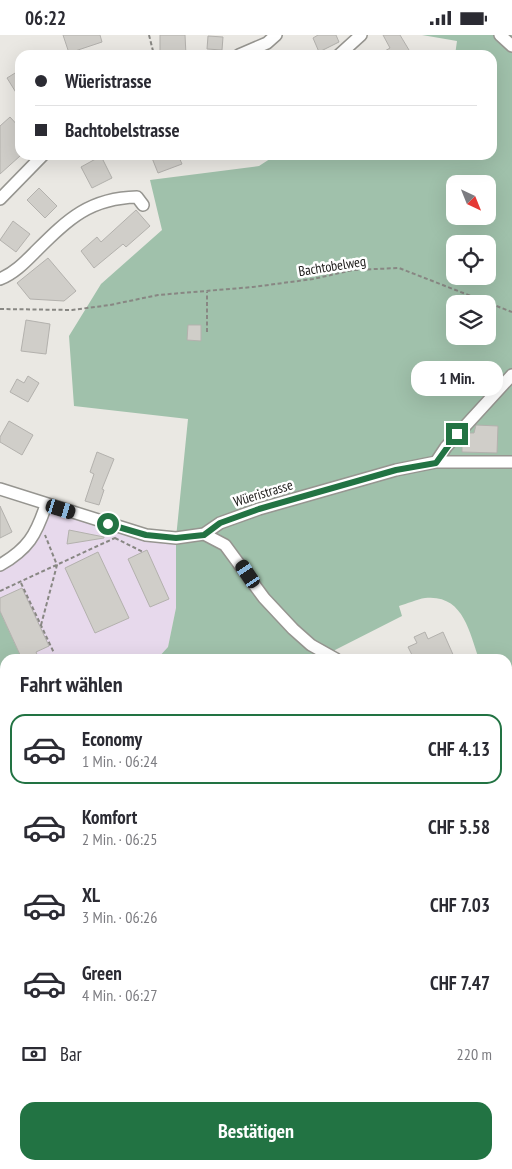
<!DOCTYPE html>
<html lang="de">
<head>
<meta charset="utf-8">
<style>
  :root { --surface:#fff; --page:#f7f7f7; --text:#2b2b33; --muted:#7c7c81; --line:#e1e1e2; --accent:#227343 }
  body { margin:0; font-family:"PT Sans Narrow",sans-serif; background:var(--page); color:var(--text); height:100vh; display:flex; flex-direction:column; font-size:19px; white-space:nowrap }
  * { box-sizing:border-box; margin:0 }
  p { font-size:16px; color:var(--muted) }
  .icon { flex:none; width:28px; height:28px; fill:none; stroke:currentColor; stroke-width:2; stroke-linecap:round; stroke-linejoin:round }
  .map { position:relative; flex:1; overflow:hidden }
  .side { position:absolute; left:0px; top:619px; width:512px; height:516px; display:flex; flex-direction:column; background:var(--surface); border-radius:15px 15px 0 0; box-shadow:0 5px 20px #0002 }
  .side>* { flex:none }
  .hud { position:absolute; left:15px; top:15px; width:482px; height:110px; border-radius:15px; box-shadow:0 5px 20px #0002; display:grid; align-content:center; height:110px; padding:0 20px; background:var(--surface) }
  .needle { width:32px; rotate:137deg }
  .tools { position:absolute; left:446px; top:140px; display:grid; gap:10px }
  .tools a { display:grid; place-items:center; width:50px; height:50px; border-radius:10px; background:var(--surface); box-shadow:0 5px 20px #0002; font-size:25px }
  .end { position:absolute; width:22px; height:22px; margin:-11px; border:6px solid #227343; background:#fff; box-shadow:0 0 0 2px #fff }
  .from { border-radius:50% }
  .bubble { position:absolute; height:35px; border-radius:15px; background:var(--surface); box-shadow:0 5px 20px #0002; font-size:16px; font-weight:800; line-height:35px; text-align:center }
  .car { position:absolute; width:15px; height:30px; margin:-15px -8px; border-radius:6px; box-shadow:0 0 4px 1px #0007; background:linear-gradient(#222 24%,#8ab4d8 0 40%,#222 0 76%,#8ab4d8 0 86%,#222 0) }
  .hud b { display:flex; align-items:center; gap:18px; height:48px; font-size:19px }
  .hud b+b { border-top:1px solid var(--line) }
  .hud i { width:12px; height:12px; background:var(--text) }
  ul { padding:0; list-style:none }
  li { display:flex; align-items:center; gap:15px; height:70px; margin:0 10px 8px; padding:0 10px; border:2px solid transparent; border-radius:15px }
  li div { flex:1 }
  li b { display:block; font-size:19px }
  li em { font-style:normal; font-weight:800 }
  li.selected { border-color:var(--accent) }
  li>.icon { width:45px; height:45px; stroke-width:1.5 }
  h2 { padding:0 20px; font-size:22px; line-height:60px }
  .pay { display:flex; align-items:center; gap:12px; height:55px; padding:0 20px; font-size:19px }
  .pay p { margin-inline-start:auto }
  .button { display:flex; gap:10px; margin-top:auto; padding:10px 20px }
  .button a { flex:1; height:58px; border-radius:15px; background:var(--accent); color:#fff; font-size:20px; font-weight:800; line-height:58px; text-align:center }
  .status { display:flex; justify-content:space-between; align-items:center; height:35px; padding:0 25px; background:var(--surface); direction:ltr }
  .status svg { height:14px; fill:currentColor }
  .map>svg:first-child { display:block }
  .built { fill:#e2ded2 }
  .education { fill:#e7d9ec }
  .green { fill:#a0c1ab; fill-rule:evenodd }
  .building { fill:#d0cec9; stroke:#b3b1ad }
  .lines { fill:none; stroke-linecap:round; stroke-linejoin:round }
  .minor-casing { stroke:#969590; stroke-width:14 }
  .path { stroke:#888783; stroke-width:2; stroke-dasharray:4 2.5; stroke-linecap:butt }
  .minor { stroke:#fff; stroke-width:11 }
  .route { stroke:#227343; stroke-width:6 }
  .labels { text-anchor:middle; dominant-baseline:central; stroke-width:5; stroke-linejoin:round; paint-order:stroke }
  .street-label { font-size:14px; fill:#21201e; stroke:#fff }
</style>
</head>
<body>
<div class="status"><b>06:22</b><svg viewBox="0 0 49 12"><path d="M0 12V9h3v3zM5 12V6h3v6zM10 12V3h3v9zM15 12V0h3v12zM26 1h20v11H26zM47 4h2v5h-2z"/></svg></div>
<div class="map">
<svg width="512" height="1134" viewBox="0 0 512 1134">
  <rect width="100%" height="100%" fill="#eae8e3"/>
  <path class="built" d="M508,833L512,839V939L508,947Z"/>
  <path class="education" d="M46,470L176,503V573L168,612L157,624H5V729L0,731V530L17,519Z"/>
  <path class="green" d="M422,0H512V632L508,633V624H479C469,596 463,559 425,563C417,564 407,569 399,571L402,581L335,615L330,621L336,624H157L168,612L176,573V503L188,384L74,371L69,301L101,249L162,195L150,145L259,131L276,120H492V20H455L457,6ZM455,149H488V181H455ZM455,209H488V241H455ZM455,269H488V301H455Z
    M0,576L22,624H5V721L0,723Z
    M508,716L512,718V839L508,833Z
    M5,729V1130H508V947L512,939V1134H0V731Z"/>
  <path class="building" d="M63,0H100L102,7L69,18Z
    M160,0H185L186,20H160Z
    M318,0H336L339,7L319,17L313,3Z
    M383,0H400L412,20H378L390,13Z
    M208,1L223,2L222,15L207,14Z
    M20,35V64L7,43Z
    M10,82L20,93V121L0,139V91Z
    M160,120H178L182,129L158,138L152,123Z
    M101,121L112,143L92,153L81,132Z
    M39,153L57,171L45,183L27,165Z
    M136,175L150,191L126,212L123,209L94,233L81,216L97,202L101,207Z
    M13,186L30,199L16,217L0,205Z
    M48,223L76,256L64,266L30,264L17,248Z
    M26,285L50,289L46,319L21,316Z
    M188,290H201V306L187,305Z
    M28,341L39,348L28,367L10,357L17,344L24,348Z
    M9,386L33,400L22,420L0,407V402Z
    M476,390L498,391L497,418L462,417V405L469,398H474Z
    M97,417L114,424L102,454L104,455L99,470L85,466L94,439L90,437Z
    M0,471L12,497L0,503Z
    M69,495L104,502V503L67,509Z
    M147,515L169,564L150,572L128,524Z
    M98,517L129,583L95,598L65,533Z
    M22,553L49,611L36,617L39,624H22L0,576V563Z
    M425,597L428,604L443,597L455,624H414L408,612L417,608L414,602Z"/>
  <g class="lines">
    <g class="minor-casing">
      <path id="minor" d="M500,0L512,11
        M239,20L267,8L276,0
        M339,20L361,0
        M0,164L43,120
        M0,244C15,238 26,226 37,215C68,184 90,163 137,162L143,170
        M436,427L446,412L512,340
        M0,454L146,500L176,503L204,499L220,488L259,474L396,435L436,427H512
        M204,499L225,510L264,563L293,594L311,610L336,624
        M0,530C28,514 36,500 46,470
        M508,716L512,718"/>
    </g>
    <path class="path" d="M149,0L154,20
      M0,274L72,275L110,270L158,260L253,252L313,244L353,235L399,233L512,277
      M207,297V257
      M115,503L143,517
      M21,548L54,618
      M0,556L117,502
      M41,590L57,530L45,500
      M508,635L512,634
      M0,772L5,777
      M0,1057L5,1055
      M0,1105L5,1112
      M20,1130L23,1134"/>
    <use href="#minor" class="minor"/>
  </g>
  <g class="lines">
    <path class="route" d="M108,489L146,500L176,503L204,500L220,488L259,474L396,435L436,428L457,399"/>
  </g>
  <g class="labels">
    <g class="street-label">
      <text transform="translate(332 231) rotate(-9)">Bachtobelweg</text>
      <text transform="translate(263 458) rotate(-17)">Wüeristrasse</text>
    </g>
  </g>
</svg>
<div class="tools">
<a><svg class="needle" viewBox="-14 -14 28 28"><path d="M0-13l5 13h-10z" fill="#e53935"/><path d="M0 13l5-13h-10z" fill="#7c7c81"/></svg></a>
<a><svg class="icon" aria-label="locate" viewBox="0 0 24 24"><circle cx="12" cy="12" r="6"/><path d="M12 2v4M12 18v4M2 12h4M18 12h4"/></svg></a>
<a><svg class="icon" aria-label="layers" viewBox="0 0 24 24"><path d="M12 4l9 5-9 5-9-5zM3 14l9 5 9-5"/></svg></a>
</div>
<i class="end from" style="left:108px;top:489px"></i>
<i class="end" style="left:457px;top:399px"></i>
<div class="bubble" style="left:411px;top:326px;width:92px">1 Min.</div>
<i class="car" style="left:61px;top:474px;rotate:107deg"></i>
<i class="car" style="left:248px;top:539px;rotate:326deg"></i>
<div class="hud">
<b><i class="from"></i>Wüeristrasse</b>
<b><i></i>Bachtobelstrasse</b>
</div>
<section class="side">
<h2>Fahrt wählen</h2>
<ul>
<li class="selected"><svg class="icon" aria-label="car" viewBox="0 0 24 24"><path d="M5 17H2v-5l4-1 3-4h7l3 4 3 1v5h-3M9 17h6M6 11h13"/><circle cx="7" cy="17" r="2"/><circle cx="17" cy="17" r="2"/></svg><div><b>Economy</b><p>1 Min. · 06:24</p></div><em>CHF 4.13</em></li>
<li><svg class="icon" aria-label="car" viewBox="0 0 24 24"><path d="M5 17H2v-5l4-1 3-4h7l3 4 3 1v5h-3M9 17h6M6 11h13"/><circle cx="7" cy="17" r="2"/><circle cx="17" cy="17" r="2"/></svg><div><b>Komfort</b><p>2 Min. · 06:25</p></div><em>CHF 5.58</em></li>
<li><svg class="icon" aria-label="car" viewBox="0 0 24 24"><path d="M5 17H2v-5l4-1 3-4h7l3 4 3 1v5h-3M9 17h6M6 11h13"/><circle cx="7" cy="17" r="2"/><circle cx="17" cy="17" r="2"/></svg><div><b>XL</b><p>3 Min. · 06:26</p></div><em>CHF 7.03</em></li>
<li><svg class="icon" aria-label="car" viewBox="0 0 24 24"><path d="M5 17H2v-5l4-1 3-4h7l3 4 3 1v5h-3M9 17h6M6 11h13"/><circle cx="7" cy="17" r="2"/><circle cx="17" cy="17" r="2"/></svg><div><b>Green</b><p>4 Min. · 06:27</p></div><em>CHF 7.47</em></li>
</ul>
<div class="pay"><svg class="icon" aria-label="cash" viewBox="0 0 24 24"><path d="M3 7h18v10H3z"/><circle cx="12" cy="12" r="2"/></svg>Bar<p>220 m</p></div>
<div class="button"><a>Bestätigen</a></div>
</section>
</div>
</body>
</html>
